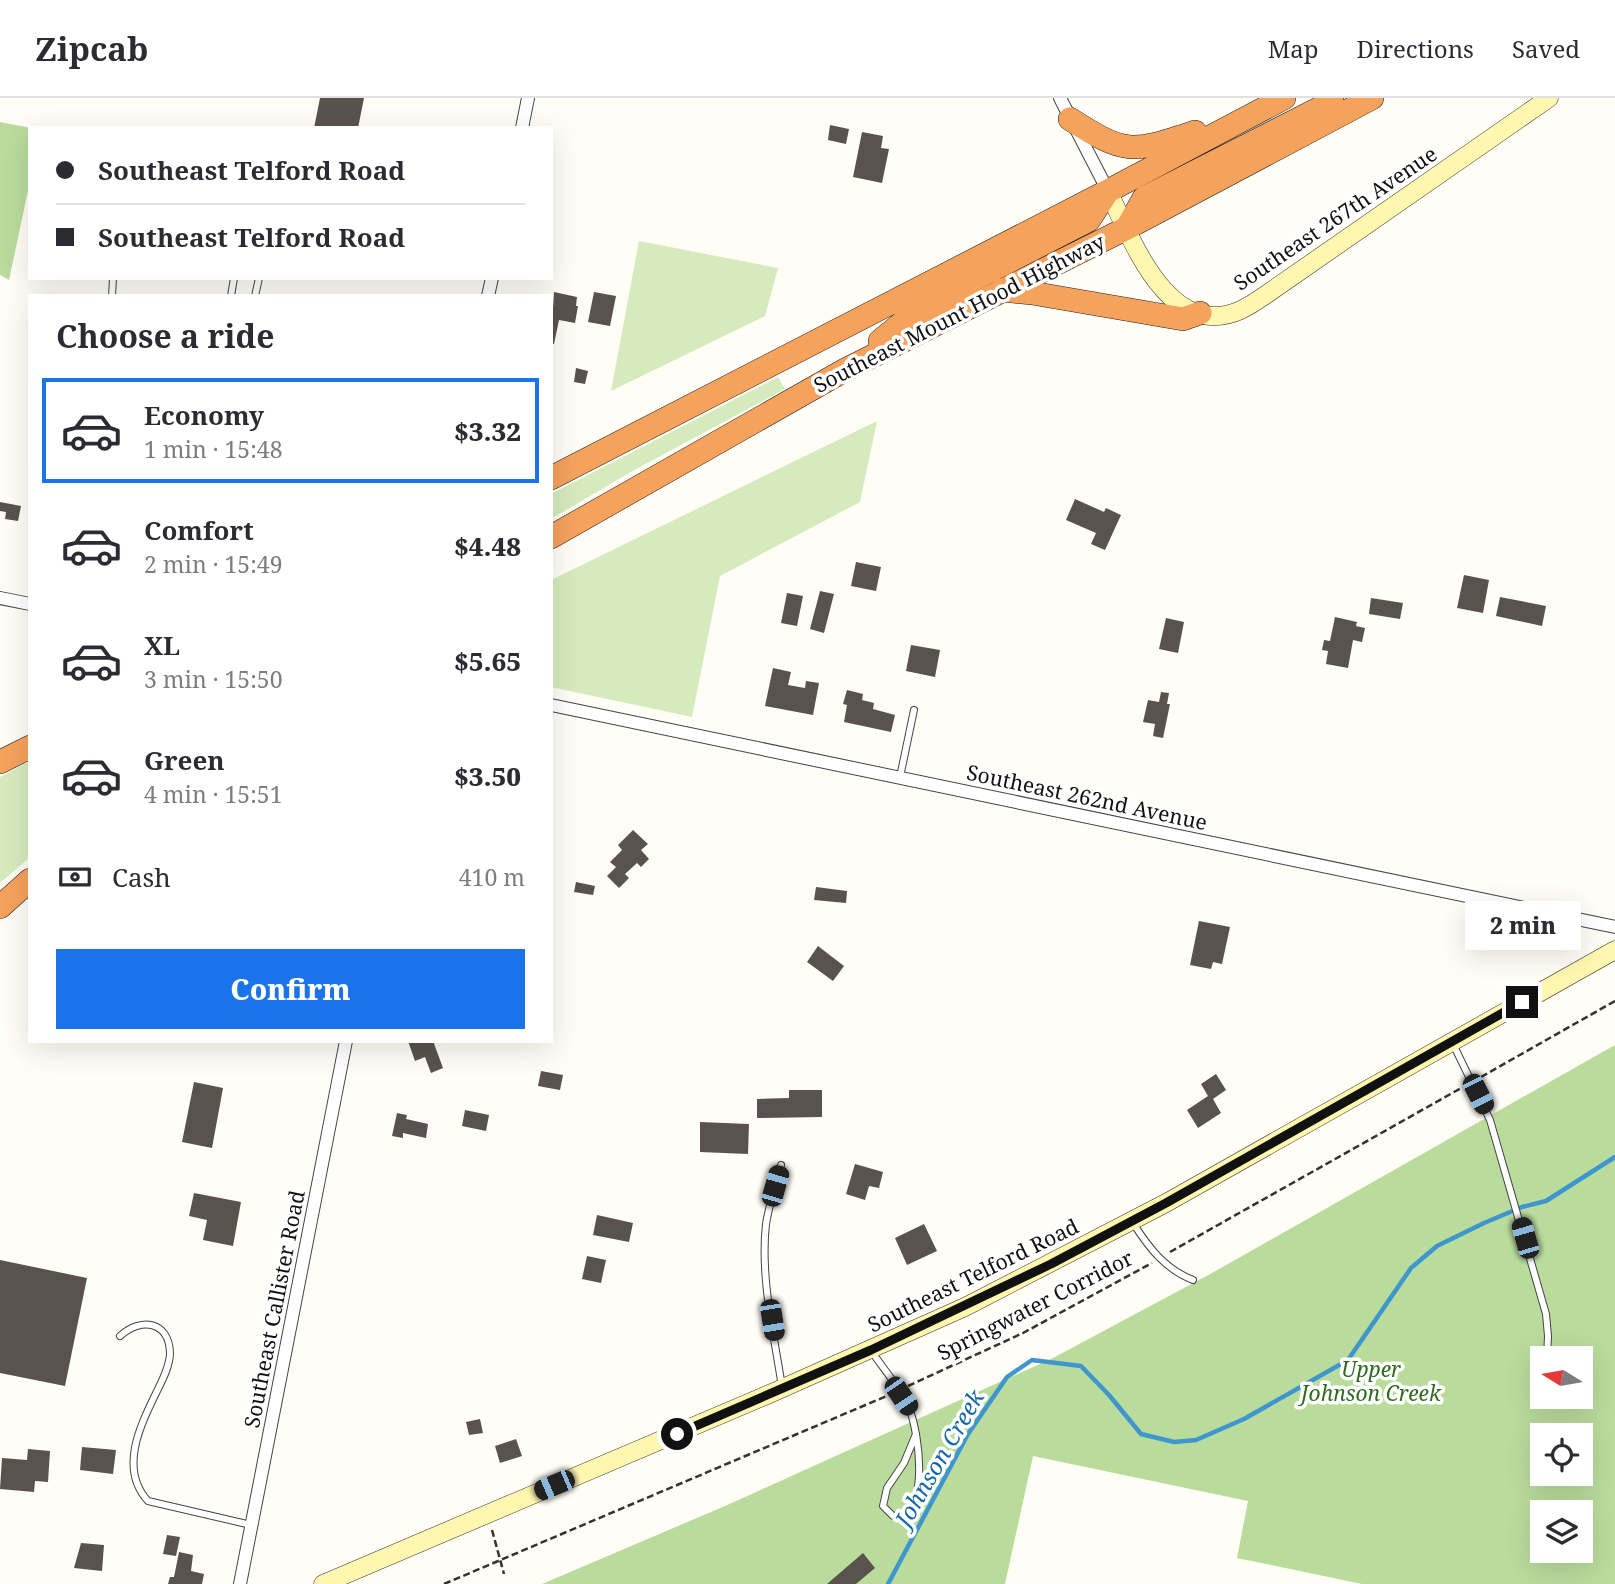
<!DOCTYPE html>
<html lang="en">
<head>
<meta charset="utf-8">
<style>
  :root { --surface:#fff; --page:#f7f7f7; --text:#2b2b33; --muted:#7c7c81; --line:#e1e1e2; --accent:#1a73e8 }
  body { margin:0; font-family:"Noto Serif",serif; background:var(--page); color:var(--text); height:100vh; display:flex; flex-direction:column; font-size:26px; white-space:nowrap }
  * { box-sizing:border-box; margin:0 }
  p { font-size:23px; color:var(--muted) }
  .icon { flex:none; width:38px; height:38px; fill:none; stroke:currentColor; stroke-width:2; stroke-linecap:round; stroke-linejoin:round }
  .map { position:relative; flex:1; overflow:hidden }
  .drawer { position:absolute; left:28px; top:196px; width:525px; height:749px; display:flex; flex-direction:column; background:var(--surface); border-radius:0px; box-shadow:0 7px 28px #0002 }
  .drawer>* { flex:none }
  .top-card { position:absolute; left:28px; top:28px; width:525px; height:154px; border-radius:0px; box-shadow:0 7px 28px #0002; display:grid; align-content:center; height:154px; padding:0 28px; background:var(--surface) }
  .needle { width:46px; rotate:281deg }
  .buttons { position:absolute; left:1530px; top:1248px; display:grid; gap:14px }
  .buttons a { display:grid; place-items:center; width:63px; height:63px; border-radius:0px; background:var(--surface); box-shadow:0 7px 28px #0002; font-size:35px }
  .end { position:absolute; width:32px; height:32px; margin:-16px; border:9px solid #111; background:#fff; box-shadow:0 0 0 4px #fff }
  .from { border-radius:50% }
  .bubble { position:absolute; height:49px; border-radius:0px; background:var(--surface); box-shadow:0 7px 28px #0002; font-size:23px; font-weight:800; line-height:49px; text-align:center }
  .car { position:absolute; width:21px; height:42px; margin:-21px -10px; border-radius:9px; box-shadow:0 0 5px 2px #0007; background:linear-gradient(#222 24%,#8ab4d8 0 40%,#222 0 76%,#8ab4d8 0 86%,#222 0) }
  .top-card b { display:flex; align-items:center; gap:24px; height:66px; font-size:26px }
  .top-card b+b { border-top:2px solid var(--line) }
  .top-card i { width:18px; height:18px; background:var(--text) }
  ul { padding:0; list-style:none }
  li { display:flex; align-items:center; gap:21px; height:105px; margin:0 14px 10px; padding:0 14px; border:4px solid transparent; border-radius:0px }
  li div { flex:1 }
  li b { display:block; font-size:26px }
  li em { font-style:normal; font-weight:800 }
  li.selected { border-color:var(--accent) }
  li>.icon { width:63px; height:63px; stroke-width:1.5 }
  h2 { padding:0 28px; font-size:32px; line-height:84px }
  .pay { display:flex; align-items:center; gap:18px; height:77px; padding:0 28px; font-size:26px }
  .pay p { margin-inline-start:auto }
  .action { display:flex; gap:14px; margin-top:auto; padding:14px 28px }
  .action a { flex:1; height:80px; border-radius:0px; background:var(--accent); color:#fff; font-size:28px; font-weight:800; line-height:80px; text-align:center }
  header { display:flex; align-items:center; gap:42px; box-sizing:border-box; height:98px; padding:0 35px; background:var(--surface); border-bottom:2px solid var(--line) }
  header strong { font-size:33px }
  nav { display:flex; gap:38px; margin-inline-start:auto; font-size:24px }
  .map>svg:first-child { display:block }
  .green { fill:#d5ebbd }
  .forest { fill:#b9dc9c; fill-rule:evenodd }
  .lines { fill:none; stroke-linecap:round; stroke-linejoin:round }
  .stream { stroke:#3f96cf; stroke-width:4.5 }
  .building { fill:#5a524d }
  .lane-casing { stroke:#444; stroke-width:8 }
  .street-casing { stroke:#444; stroke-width:14 }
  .secondary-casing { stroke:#333; stroke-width:19 }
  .highway-casing { stroke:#222; stroke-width:24 }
  .path { stroke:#333; stroke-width:2.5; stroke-dasharray:7 3.5; stroke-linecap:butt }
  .lane { stroke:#fff; stroke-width:6 }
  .street { stroke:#fff; stroke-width:12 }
  .secondary { stroke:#fff6b0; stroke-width:18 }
  .highway { stroke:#f5a25d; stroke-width:23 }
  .route { stroke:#111; stroke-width:9 }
  .labels { text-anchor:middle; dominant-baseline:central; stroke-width:7; stroke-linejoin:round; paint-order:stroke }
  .street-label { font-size:21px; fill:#111; stroke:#fff }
  .park-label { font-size:21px; font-style:italic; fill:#2f6b1f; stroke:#fff }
  .water-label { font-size:23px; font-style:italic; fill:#1768a6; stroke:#fff }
</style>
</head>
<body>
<header>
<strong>Zipcab</strong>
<nav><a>Map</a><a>Directions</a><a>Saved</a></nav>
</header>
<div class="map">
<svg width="1615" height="1486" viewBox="0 0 1615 1486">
  <rect width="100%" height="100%" fill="#fffdf5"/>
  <path class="green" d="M639,143L778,170L765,218L611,293Z
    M778,279L785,291L629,375L551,421V396Z
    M877,323L860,404L720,478L692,619L551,589V482Z
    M30,663V759L0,785V679Z"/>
  <path class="forest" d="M0,24L31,30L30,83L9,182L0,177Z
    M1615,947V1486H1362L1237,1460L1248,1403L1033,1358L1005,1486H542L725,1408L1053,1260L1212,1175ZM1542,1260H1580V1298H1542ZM1542,1337H1580V1376H1542ZM1542,1414H1580V1452H1542Z"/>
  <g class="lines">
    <path class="stream" d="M888,1486L968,1336L1007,1279L1032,1262L1081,1268L1109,1297L1141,1336L1174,1344L1196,1342L1244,1321L1348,1262L1411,1170L1437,1148L1484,1125L1522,1109L1546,1103L1615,1059"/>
  </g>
  <path class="building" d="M320,0H364L358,30H314Z
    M830,27L849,31L846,46L828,42Z
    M862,34L883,38L881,50L889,51L882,85L853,79Z
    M554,194L577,199L576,208H578L575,225L559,222L554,246L551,245Z
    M594,194L616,198L610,228L588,224Z
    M576,270L588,273L585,286L574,284Z
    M1075,401L1104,414L1106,410L1121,417L1105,452L1091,446L1096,435L1066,422Z
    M0,404L21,408L18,423L5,421L6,414L0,413Z
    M856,464L881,469L876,493L851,488Z
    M1464,477L1489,482L1483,515L1457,510Z
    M820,493L834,496L824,535L810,531Z
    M787,495L803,498L797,528L781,525Z
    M1500,499L1546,508L1542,528L1496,518Z
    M1371,500L1403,505L1400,521L1369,516Z
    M1335,519L1357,524L1356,528L1365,530L1362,544L1353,542L1348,570L1326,566L1328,553L1322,552L1324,542L1330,543Z
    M1166,520L1184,524L1178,555L1159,551Z
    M911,547L940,552L935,579L906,573Z
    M773,570L791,574L788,587L805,590L806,583L819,585L813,617L765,608Z
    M847,592L863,596L862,602L874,605L873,611L895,617L891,634L844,624L847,607L843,606Z
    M1161,594L1169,595L1167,606H1170L1163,640L1153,638L1155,626L1143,624L1148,602L1159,604Z
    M633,732L648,746L641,752L649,761L641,769L637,765L625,776L629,780L619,790L607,778L616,769L610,764L622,752L618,747Z
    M576,784L595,788L593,797L574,794Z
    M816,789L847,793L846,805L814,802Z
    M1199,823L1230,829L1222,866L1213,864L1211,871L1190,867Z
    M818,848L844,868L833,883L807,864Z
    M408,943H433L443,970L431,975L425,959L415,963Z
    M541,973L563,977L560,992L538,988Z
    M1216,976L1226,992L1213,1001L1221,1015L1198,1030L1187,1012L1208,998L1201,986Z
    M194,984L223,990L212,1050L182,1044Z
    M789,992H822V1019L757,1020V1001L789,1000Z
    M465,1012L489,1017L486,1033L462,1028Z
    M397,1015L407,1017L406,1021L428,1026L426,1040L403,1035V1040L392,1038Z
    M700,1024L749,1026L748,1056L700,1054Z
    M855,1066L883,1074L879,1090L869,1088L865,1102L846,1096Z
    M194,1095L241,1104L233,1148L203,1142L207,1122L189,1118Z
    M597,1117L633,1125L629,1144L593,1137Z
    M924,1126L937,1153L907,1167L895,1140Z
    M587,1158L606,1162L601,1185L582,1181Z
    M0,1162L87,1180L65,1288L0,1275Z
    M480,1321L483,1335L469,1337L466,1324Z
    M516,1341L522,1358L500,1365L495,1348Z
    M82,1349L116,1352L113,1376L80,1372Z
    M28,1351L50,1353L48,1384L35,1383L34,1394L0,1391L2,1360L27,1362Z
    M167,1437L180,1439L176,1458L163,1456Z
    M81,1445L104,1447L102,1473L74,1470Z
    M179,1454L193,1457L191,1473L204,1476L202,1486H168L170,1479H174Z
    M863,1455L875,1470L856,1486H827Z"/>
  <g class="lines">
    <g class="lane-casing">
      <path id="lane" d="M112,198L113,180
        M231,198L234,180
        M255,198L259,180
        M900,679L914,612
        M1453,946L1490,1022L1546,1216L1548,1238L1547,1260
        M781,1067C776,1087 769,1106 766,1126C760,1179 774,1236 782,1289
        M1133,1125C1149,1150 1165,1171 1193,1182
        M120,1238C141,1219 169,1223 170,1255C170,1267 163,1281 158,1291C141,1326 118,1370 148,1403L251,1427
        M872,1254C885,1273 902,1292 910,1313C919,1336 931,1419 893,1418L883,1408L887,1390L904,1365L916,1336"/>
    </g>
    <g class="street-casing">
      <path id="street" d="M1060,0L1108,93
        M522,30L528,0
        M488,198L492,180
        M0,500L30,506
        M551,607L1615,829
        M240,1486L346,943"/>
    </g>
    <g class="secondary-casing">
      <path id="secondary" d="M1108,93C1132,141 1168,244 1241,212C1249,208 1257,203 1264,198L1549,0
        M323,1486L774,1294L965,1209L1166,1105L1615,852"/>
    </g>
    <g class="highway-casing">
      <path id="highway" d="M1070,21C1127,58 1133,54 1195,34
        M1127,130L1144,100L1322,9L1332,0
        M1002,192L1032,195L1183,221L1200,215
        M880,243L924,207L1089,122L1106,96
        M551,380L1108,93L1284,0
        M551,439L845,272L1127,130L1372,0
        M0,664L30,649
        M0,809L30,782"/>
    </g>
    <path class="path" d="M1481,979L1615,903
      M1170,1154L1463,989
      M908,1288L1023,1235L1152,1165
      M492,1432L504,1476
      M444,1486L889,1297"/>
    <use href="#lane" class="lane"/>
    <use href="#street" class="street"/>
    <use href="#secondary" class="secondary"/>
    <use href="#highway" class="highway"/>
  </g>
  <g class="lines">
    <path class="route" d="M677,1336L871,1252L1051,1166L1166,1105L1522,904"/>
  </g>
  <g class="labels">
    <g class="street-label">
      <text transform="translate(1335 120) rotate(-34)">Southeast 267th Avenue</text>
      <text transform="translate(959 215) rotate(-27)">Southeast Mount Hood Highway</text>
      <text transform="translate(1087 699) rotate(12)">Southeast 262nd Avenue</text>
      <text transform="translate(973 1177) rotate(-26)">Southeast Telford Road</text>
      <text transform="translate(1035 1207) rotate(-27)">Springwater Corridor</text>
      <text transform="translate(274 1211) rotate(-79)">Southeast Callister Road</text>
    </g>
    <g class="park-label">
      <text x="1371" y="1271">Upper<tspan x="1371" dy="24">Johnson Creek</tspan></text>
    </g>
    <g class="water-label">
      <text transform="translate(939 1360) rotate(-60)">Johnson Creek</text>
    </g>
  </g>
</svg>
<div class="buttons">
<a><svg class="needle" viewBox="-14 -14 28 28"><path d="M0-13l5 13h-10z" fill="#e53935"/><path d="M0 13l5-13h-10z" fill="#7c7c81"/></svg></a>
<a><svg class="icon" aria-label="locate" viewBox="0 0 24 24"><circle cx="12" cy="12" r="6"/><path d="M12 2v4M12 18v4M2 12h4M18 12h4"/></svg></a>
<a><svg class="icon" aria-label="layers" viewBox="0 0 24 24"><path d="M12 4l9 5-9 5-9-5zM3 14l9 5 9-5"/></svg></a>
</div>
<i class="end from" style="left:677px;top:1336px"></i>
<i class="end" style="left:1522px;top:904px"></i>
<div class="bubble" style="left:1465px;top:803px;width:116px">2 min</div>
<i class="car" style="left:1478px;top:996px;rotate:153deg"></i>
<i class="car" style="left:775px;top:1088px;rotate:16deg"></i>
<i class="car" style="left:1525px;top:1140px;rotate:344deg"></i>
<i class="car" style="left:772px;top:1222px;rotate:171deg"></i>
<i class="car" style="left:901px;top:1298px;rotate:146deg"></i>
<i class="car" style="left:554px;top:1387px;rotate:247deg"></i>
<div class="top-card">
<b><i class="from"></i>Southeast Telford Road</b>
<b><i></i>Southeast Telford Road</b>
</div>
<section class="drawer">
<h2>Choose a ride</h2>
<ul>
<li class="selected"><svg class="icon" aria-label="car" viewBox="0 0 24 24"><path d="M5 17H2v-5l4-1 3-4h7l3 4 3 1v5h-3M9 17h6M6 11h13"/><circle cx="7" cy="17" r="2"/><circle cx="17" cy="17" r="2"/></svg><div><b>Economy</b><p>1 min · 15:48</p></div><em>$3.32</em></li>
<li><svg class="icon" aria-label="car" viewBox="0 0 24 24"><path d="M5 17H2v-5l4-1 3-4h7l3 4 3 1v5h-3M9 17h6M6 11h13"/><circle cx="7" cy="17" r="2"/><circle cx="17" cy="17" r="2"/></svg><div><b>Comfort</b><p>2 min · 15:49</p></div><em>$4.48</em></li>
<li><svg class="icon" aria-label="car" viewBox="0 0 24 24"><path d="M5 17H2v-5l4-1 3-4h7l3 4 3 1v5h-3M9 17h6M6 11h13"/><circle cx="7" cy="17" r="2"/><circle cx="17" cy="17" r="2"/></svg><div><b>XL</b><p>3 min · 15:50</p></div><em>$5.65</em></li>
<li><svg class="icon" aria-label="car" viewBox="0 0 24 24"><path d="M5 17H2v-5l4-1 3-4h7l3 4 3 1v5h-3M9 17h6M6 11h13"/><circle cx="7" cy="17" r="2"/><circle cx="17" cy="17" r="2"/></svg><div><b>Green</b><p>4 min · 15:51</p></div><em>$3.50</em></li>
</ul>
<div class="pay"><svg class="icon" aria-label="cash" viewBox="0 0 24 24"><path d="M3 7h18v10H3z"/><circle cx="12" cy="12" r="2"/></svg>Cash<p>410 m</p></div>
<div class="action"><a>Confirm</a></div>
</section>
</div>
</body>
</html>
